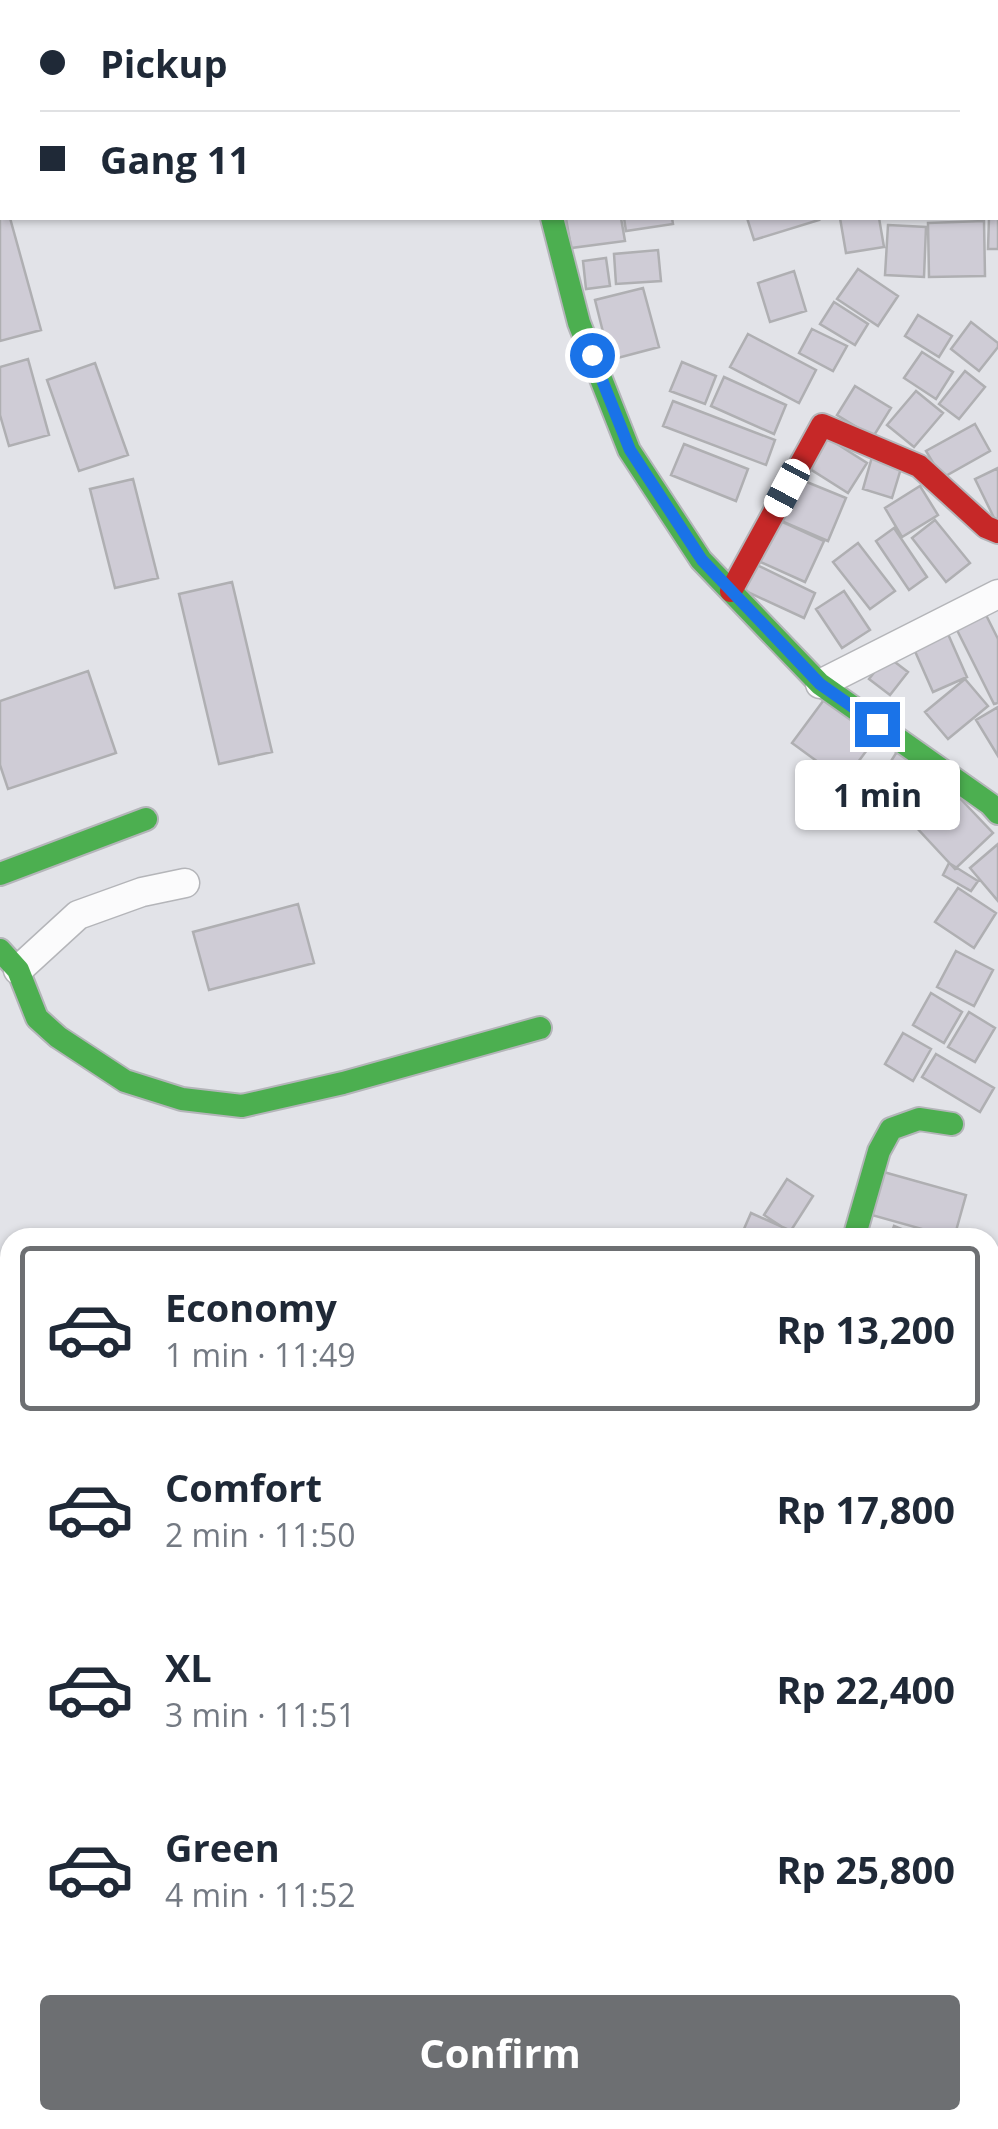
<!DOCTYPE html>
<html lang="en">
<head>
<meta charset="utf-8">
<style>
  :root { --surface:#fff; --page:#f2f2f3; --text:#1f2937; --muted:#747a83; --line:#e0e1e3; --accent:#6d6f72 }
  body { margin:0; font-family:"Open Sans",sans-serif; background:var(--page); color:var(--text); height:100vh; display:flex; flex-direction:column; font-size:38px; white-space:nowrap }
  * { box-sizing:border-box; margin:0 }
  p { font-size:32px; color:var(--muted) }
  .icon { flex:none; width:55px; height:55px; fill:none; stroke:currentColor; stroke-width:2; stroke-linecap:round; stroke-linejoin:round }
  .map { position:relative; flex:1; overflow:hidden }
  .drawer { position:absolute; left:0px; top:1228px; width:1000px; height:902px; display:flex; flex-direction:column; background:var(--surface); border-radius:30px 30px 0 0; box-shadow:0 2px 8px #0004 }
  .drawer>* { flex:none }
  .hud { position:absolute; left:0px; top:0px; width:1000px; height:220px; box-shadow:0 2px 8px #0004; display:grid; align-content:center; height:220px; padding:0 40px; background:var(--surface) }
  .end { position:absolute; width:45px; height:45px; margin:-22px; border:12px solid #1a73e8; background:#fff; box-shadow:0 0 0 5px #fff }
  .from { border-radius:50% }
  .bubble { position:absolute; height:70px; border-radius:10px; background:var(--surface); box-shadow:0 2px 8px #0004; font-size:32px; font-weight:700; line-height:70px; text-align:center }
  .car { position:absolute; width:30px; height:60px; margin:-30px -15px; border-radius:12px; box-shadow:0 0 8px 2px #0007; background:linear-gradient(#fff 24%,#345 0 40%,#fff 0 76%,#345 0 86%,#fff 0) }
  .hud b { display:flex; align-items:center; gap:35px; height:95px; font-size:38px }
  .hud b+b { border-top:2px solid var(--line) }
  .hud i { width:25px; height:25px; background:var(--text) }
  ul { padding:18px 0 0; list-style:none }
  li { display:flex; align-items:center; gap:30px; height:165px; margin:0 20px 15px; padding:0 20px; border:5px solid transparent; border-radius:10px }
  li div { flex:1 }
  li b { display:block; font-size:38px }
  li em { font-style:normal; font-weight:700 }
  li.active { border-color:var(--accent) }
  li>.icon { width:90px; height:90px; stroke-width:1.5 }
  .button { display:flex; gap:20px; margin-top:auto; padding:20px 40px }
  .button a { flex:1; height:115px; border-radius:10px; background:var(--accent); color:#fff; font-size:40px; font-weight:700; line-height:115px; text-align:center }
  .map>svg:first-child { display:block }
  .building { fill:#cfccd6; stroke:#afafb2; stroke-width:2.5 }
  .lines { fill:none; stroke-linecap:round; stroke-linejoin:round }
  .street-casing { stroke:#b4b5b9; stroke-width:31 }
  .fast-casing { stroke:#b4b5b9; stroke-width:26 }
  .jam-casing { stroke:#b4b5b9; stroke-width:26 }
  .street { stroke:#fbfbfc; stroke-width:28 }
  .fast { stroke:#4caf50; stroke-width:22 }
  .jam { stroke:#c62828; stroke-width:22 }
  .route { stroke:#1a73e8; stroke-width:12 }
</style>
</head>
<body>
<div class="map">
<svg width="998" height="2129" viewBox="0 0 998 2129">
  <rect width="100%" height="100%" fill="#e2e3e8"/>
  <path class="building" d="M675,0H740V2H675Z
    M0,216L10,218L41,330L0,341Z
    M998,216V249H988L989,218H998Z
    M566,218H621L625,241L571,248Z
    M624,218H672L673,224L626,231Z
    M747,218H818L819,220L754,240Z
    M840,218H879L884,247L846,253Z
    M984,221L985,276L929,277L928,223Z
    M888,225L926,227L924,277L885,275Z
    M658,250L661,281L616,284L614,254Z
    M606,258L610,286L586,289L583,261Z
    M858,269L898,296L878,326L837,299Z
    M794,271L806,311L770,322L758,283Z
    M643,288L659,347L610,360L595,300Z
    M834,302L868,324L855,345L820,324Z
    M918,315L952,336L939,357L905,336Z
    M971,322L998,343V347L979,371L951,349Z
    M812,329L847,346L833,371L799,353Z
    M748,334L816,370L799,403L730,367Z
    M922,352L953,372L936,399L904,378Z
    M28,359L49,435L9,446L0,415V367Z
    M682,362L716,376L705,404L670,391Z
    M95,363L128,455L79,471L47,380Z
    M965,371L985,387L959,419L939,404Z
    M724,377L786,405L774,434L711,406Z
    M855,386L891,408L873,437L837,415Z
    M916,391L943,413L914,447L887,425Z
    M673,401L775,440L766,465L663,426Z
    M975,424L990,451L942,478L926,451Z
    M826,437L867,463L848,493L807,467Z
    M684,444L748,469L736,501L671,475Z
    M872,457L902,465L892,498L863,489Z
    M998,468V526L975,479Z
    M797,478L846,498L828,541L779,520Z
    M133,479L158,578L115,588L90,489Z
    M920,486L938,515L902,537L885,508Z
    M774,518L824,541L805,582L754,559Z
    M935,520L970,563L946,582L912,538Z
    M894,528L927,577L909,590L876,541Z
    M858,543L895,591L870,609L833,562Z
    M751,562L815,593L804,618L739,588Z
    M232,582L272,752L219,764L179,594Z
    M844,591L870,630L842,648L816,609Z
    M982,607L998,639V703L994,704L953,622Z
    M944,625L967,677L933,692L910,640Z
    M887,656L908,672L890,695L869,679Z
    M88,671L116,753L8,789L0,765V701Z
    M965,679L988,706L948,739L925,712Z
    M829,693L881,731L844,781L792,743Z
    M998,707V756L976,720Z
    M900,747L935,769L906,816L870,794Z
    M953,791L993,833L955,869L916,827Z
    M998,844V901L970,868Z
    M949,863L978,881L971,891L943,875Z
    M958,888L996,913L974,948L935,922Z
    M298,904L314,963L209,990L193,932Z
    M956,951L993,970L974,1006L937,987Z
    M931,993L962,1012L944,1043L913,1025Z
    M969,1012L995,1028L975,1062L948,1047Z
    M903,1033L931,1049L913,1081L885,1064Z
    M936,1054L994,1088L980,1112L922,1077Z
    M880,1171L966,1195L954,1238L868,1214Z
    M787,1179L813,1196L790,1232L764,1215Z
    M751,1213L807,1238H740Z
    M894,1226L924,1238H890Z
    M998,1277V1316L990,1312V1296Z
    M990,1372L998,1374V1441L990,1437Z
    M990,1442L998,1445V1481L990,1478Z
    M990,1535L998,1537V1581L990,1578Z
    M990,1632L998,1634V1680L990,1679Z
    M990,1704L998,1705L997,1738L990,1737Z
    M10,1900V1966H9L0,1942V1904Z
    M0,1980L10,1998V2012L0,2017Z
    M10,2037V2099L0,2104V2041Z
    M486,2120H536L534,2129H484Z
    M815,2120H883L891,2129H822Z"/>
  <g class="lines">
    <g class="street-casing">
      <path id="street" d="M226,0L227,2
        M476,2L484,0
        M0,150L2,149
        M820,684L998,594
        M18,970L78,915L142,892L185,883
        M990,1366L998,1370
        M990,1627L998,1628
        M990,1775L998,1777
        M990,1915L998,1906
        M450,2129L454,2120
        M796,2129L804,2120"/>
    </g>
    <g class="fast-casing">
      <path id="fast" d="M552,218L579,323L629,450L701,560L820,684L990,804L998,813
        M0,874L146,819
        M0,950L18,970L37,1018L58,1037L125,1081L182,1099L242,1106L343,1083L540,1028
        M854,1238L879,1151L891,1129L919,1119L952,1124"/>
    </g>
    <g class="jam-casing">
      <path id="jam" d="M731,591L822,425L919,466L986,527L998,532"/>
    </g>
    <use href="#street" class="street"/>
    <use href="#fast" class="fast"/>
    <use href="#jam" class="jam"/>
  </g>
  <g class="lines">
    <path class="route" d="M592,355L630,450L702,560L820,684L877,724"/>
  </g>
</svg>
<i class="end from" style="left:592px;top:355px"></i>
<i class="end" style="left:877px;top:724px"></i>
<div class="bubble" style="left:795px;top:760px;width:165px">1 min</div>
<i class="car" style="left:787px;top:488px;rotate:208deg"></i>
<div class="hud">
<b><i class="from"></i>Pickup</b>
<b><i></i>Gang 11</b>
</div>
<section class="drawer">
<ul>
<li class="active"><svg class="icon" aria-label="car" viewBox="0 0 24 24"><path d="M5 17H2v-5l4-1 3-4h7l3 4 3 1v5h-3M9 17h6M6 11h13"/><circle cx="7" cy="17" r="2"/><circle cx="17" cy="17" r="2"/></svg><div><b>Economy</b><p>1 min · 11:49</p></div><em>Rp 13,200</em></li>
<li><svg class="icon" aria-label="car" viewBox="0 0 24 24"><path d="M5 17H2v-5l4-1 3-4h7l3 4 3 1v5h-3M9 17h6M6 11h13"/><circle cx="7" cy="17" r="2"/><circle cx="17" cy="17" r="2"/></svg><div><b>Comfort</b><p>2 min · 11:50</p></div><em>Rp 17,800</em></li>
<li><svg class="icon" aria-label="car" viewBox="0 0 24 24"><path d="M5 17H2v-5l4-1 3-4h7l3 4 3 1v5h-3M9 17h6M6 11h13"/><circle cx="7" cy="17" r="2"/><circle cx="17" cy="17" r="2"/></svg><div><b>XL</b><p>3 min · 11:51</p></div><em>Rp 22,400</em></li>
<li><svg class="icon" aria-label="car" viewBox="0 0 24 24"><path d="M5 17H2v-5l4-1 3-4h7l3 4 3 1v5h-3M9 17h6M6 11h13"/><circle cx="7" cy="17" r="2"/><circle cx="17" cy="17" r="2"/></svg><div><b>Green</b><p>4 min · 11:52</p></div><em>Rp 25,800</em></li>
</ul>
<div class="button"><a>Confirm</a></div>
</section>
</div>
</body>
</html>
